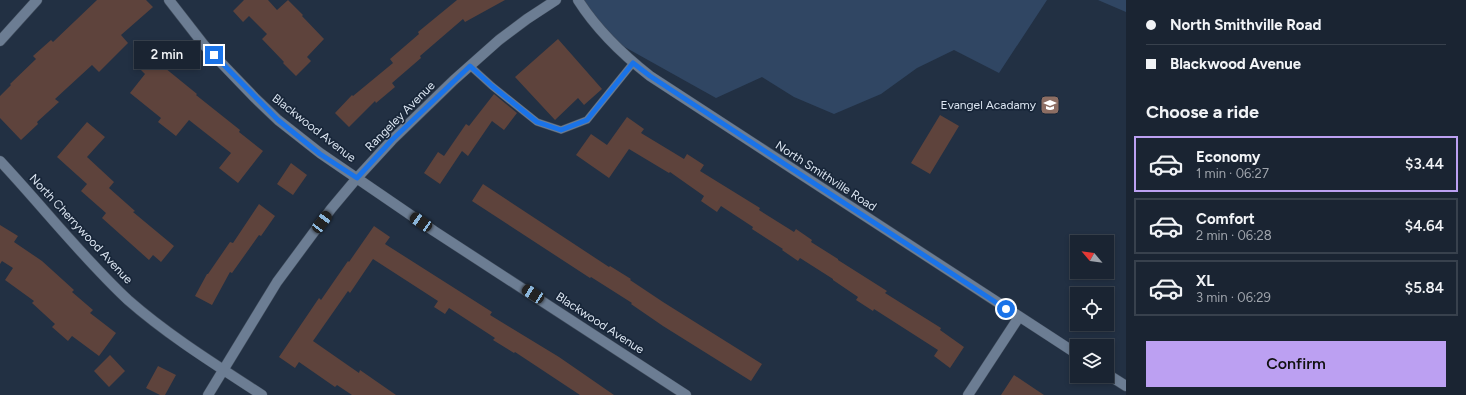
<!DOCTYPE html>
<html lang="en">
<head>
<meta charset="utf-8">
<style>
  :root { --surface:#1a2432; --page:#27303e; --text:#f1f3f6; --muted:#9fa4ac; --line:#38414d; --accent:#bca0f2 }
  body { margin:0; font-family:Figtree,sans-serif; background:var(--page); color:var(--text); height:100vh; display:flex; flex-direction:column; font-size:15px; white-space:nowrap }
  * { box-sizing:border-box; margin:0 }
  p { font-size:13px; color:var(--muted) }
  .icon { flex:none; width:22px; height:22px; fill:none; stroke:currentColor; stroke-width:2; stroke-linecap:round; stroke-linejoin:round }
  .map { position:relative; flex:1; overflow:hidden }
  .side { display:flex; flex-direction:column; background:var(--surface); width:340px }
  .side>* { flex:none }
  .hud { display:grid; align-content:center; height:88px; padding:0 20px; background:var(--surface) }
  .needle { width:26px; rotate:299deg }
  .fabs { position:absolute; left:1070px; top:235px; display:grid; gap:8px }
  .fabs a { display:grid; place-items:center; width:44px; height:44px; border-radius:0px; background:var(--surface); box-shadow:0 2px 6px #0003,0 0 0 1px var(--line); font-size:20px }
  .end { position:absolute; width:18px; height:18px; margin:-9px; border:5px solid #1a73e8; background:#fff; box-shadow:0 0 0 2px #fff }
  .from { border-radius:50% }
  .bubble { position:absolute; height:28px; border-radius:0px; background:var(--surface); box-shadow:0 2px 6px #0003,0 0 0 1px var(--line); font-size:13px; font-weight:600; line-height:28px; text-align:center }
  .car { position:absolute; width:12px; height:24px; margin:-12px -6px; border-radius:5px; box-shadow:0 0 3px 1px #0007; background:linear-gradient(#222 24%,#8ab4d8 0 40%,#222 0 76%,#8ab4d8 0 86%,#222 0) }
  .hud b { display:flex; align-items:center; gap:14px; height:38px; font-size:15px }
  .hud b+b { border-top:1px solid var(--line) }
  .hud i { width:10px; height:10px; background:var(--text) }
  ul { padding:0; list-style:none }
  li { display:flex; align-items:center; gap:12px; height:56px; margin:0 8px 6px; padding:0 12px; border:2px solid var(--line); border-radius:0px }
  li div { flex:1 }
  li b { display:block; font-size:15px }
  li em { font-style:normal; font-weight:600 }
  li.current { border-color:var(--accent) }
  li>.icon { width:36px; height:36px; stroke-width:1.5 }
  h2 { padding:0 20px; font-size:18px; line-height:48px }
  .button { display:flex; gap:8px; margin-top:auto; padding:8px 20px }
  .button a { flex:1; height:46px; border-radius:0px; background:var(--accent); color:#111; font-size:16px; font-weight:600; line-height:46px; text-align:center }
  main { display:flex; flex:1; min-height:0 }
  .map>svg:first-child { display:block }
  .green { fill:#304663 }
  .building { fill:#5e433c }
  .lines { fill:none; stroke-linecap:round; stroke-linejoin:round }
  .lane-casing { stroke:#414d5d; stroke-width:8 }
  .street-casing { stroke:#414d5d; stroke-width:11 }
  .secondary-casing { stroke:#414d5d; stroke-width:11 }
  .lane { stroke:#6c7d93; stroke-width:7 }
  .street { stroke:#6c7d93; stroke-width:10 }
  .secondary { stroke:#6c7d93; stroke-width:10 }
  .route { stroke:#1a73e8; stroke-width:5 }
  .labels { text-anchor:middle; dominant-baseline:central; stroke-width:3.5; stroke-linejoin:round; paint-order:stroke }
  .poi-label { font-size:12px; fill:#dbe5f1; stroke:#182639; text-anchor:end }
  .street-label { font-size:12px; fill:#dbe5f1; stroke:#182639 }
</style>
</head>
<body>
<main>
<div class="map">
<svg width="1126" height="395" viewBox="0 0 1126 395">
  <rect width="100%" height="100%" fill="#223043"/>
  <path class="green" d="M582,0H1047L999,73L954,50L917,68L881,94L834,114L794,97L762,77L716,98L605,36Z
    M1098,0H1126V12Z"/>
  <path class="building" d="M97,0H146L153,7L121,35L128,43L99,72L92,65L55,99L59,102L37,122L38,124L21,140L0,118V96L11,85L10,84L36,59L33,56L51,40L53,42Z
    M244,0H268L277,10L288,0L303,15L302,16L324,39L307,57L311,61L296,76L283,63L284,62L262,39L267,34L249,16L243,22L233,11Z
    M457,0H505L465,22L463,19L420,56L421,58L392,83L395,87L376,103L375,101L349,127L335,113L352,95L353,96L393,63L390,59L419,34L418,32Z
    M558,39L602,89L584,105L578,98L555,120L515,77Z
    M154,53L169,64L165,68L197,94L196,95L240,130L239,132L263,151L238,183L219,168L231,153L189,120L176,136L158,122L161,118L130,93L145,74L141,70Z
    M494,94L517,113L504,130L492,121L468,156L462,151L440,184L424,173L438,152L444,156L466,124L469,126Z
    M940,115L959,126L930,174L911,163Z
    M627,117L644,129L641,133L684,159L687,154L704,165L700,171L760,208L759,210L794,232L796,229L812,240L811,242L838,259V260L887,291L885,293L941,328L940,330L964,347L950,368L934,356L938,350L874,309L873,311L856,300L858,297L833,280V279L800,258L798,261L782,250L783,249L752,229L753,227L721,206L717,212L701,201L704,196L670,172L669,173L629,149L609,178L576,155L591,134L607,145Z
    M87,122L105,137L87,157L114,182L109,188L135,211L133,212L174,246L161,262L153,255L149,260L102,218L106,213L81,191L87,184L57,157Z
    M291,163L307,175L293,195L277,184Z
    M483,184L609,267L610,266L631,279L630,280L663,302L762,364L751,381L663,326L631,304L632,303L591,277L590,278L472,201Z
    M259,204L275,216L261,236L259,235L232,273L230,272L212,305L195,296L207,274H208L230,242L233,243Z
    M0,225L18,236L14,242L42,261L74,290L72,292L93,310L90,313L116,333L99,356L72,336L68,341L52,327L55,324L32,303L34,301L5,280L13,268L2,261L0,264Z
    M374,226L390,237L385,244L459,291L492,312L490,315L559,357L614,395H580L515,352L514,353L493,340L495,338L449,308L445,314L434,307L438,301L373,259L350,293L348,291L313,341L359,373L360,370L396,395H352L337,385L335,387L299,362L295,368L279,357L319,298L321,300L348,261L349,262Z
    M110,355L125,371L109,387L94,371Z
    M158,366L176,375L165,395H160L146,388Z
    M1014,375L1044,395H1001Z"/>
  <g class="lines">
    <g class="lane-casing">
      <path id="lane" d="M470,66L492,86L537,122L561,130L587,120L633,63"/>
    </g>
    <g class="street-casing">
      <path id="street" d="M169,0L204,45L255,98L278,120L320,153L434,231L686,395
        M0,41L37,0
        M0,161C43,207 82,257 128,300C169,336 216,365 262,395
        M208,395L277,282L331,209L357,178L392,140L454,80L499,40L527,19L556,0
        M968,395L1019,317"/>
    </g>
    <g class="secondary-casing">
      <path id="secondary" d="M578,0C597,30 622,54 650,76L1077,354
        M1107,374L1126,386"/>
    </g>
    <use href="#lane" class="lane"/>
    <use href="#street" class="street"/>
    <use href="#secondary" class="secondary"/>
  </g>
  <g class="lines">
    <path class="route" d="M214,55L278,120L320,154L357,178L392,140L470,66L492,86L537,122L561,130L587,120L633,63L650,76L1006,309"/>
  </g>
  <defs>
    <g id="school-square" transform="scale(1)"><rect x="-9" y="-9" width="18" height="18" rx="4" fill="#8d6e63" stroke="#182639"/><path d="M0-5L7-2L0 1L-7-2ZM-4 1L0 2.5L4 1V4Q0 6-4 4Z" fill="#fff"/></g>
  </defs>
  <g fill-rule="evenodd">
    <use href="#school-square" x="1050" y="105"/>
  </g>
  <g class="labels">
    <g class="poi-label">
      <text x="1036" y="105">Evangel Acadamy</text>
    </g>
    <g class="street-label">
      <text transform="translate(400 116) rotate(-45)">Rangeley Avenue</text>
      <text transform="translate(314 128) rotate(38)">Blackwood Avenue</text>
      <text transform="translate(826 176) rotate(33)">North Smithville Road</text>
      <text transform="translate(81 229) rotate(47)">North Cherrywood Avenue</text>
      <text transform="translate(600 323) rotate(33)">Blackwood Avenue</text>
    </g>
  </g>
</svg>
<div class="fabs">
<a><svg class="needle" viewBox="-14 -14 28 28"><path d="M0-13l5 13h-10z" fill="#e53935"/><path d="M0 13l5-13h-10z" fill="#9fa4ac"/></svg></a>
<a><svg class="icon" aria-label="locate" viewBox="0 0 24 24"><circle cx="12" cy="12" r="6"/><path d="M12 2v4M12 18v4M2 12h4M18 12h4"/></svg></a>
<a><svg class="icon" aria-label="layers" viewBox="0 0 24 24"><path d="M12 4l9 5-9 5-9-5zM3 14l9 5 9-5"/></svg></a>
</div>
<i class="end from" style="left:1006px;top:309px"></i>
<i class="end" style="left:214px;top:55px"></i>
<div class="bubble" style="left:134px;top:41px;width:66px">2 min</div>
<i class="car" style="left:322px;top:222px;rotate:37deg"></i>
<i class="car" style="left:421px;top:222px;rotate:304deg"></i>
<i class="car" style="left:533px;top:294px;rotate:303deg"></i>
</div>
<section class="side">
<div class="hud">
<b><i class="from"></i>North Smithville Road</b>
<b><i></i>Blackwood Avenue</b>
</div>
<h2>Choose a ride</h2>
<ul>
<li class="current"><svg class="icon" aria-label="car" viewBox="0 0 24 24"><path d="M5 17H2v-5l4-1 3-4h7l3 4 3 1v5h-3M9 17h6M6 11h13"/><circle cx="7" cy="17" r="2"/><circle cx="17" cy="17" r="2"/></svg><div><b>Economy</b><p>1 min · 06:27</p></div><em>$3.44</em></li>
<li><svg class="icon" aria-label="car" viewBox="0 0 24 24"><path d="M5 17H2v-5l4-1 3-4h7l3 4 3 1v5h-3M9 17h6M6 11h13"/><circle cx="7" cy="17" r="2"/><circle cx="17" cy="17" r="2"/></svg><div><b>Comfort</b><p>2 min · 06:28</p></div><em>$4.64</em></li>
<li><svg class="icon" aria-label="car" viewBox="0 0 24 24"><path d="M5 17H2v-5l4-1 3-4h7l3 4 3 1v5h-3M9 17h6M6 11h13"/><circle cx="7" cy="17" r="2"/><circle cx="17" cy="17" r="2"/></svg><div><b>XL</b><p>3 min · 06:29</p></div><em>$5.84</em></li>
</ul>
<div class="button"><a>Confirm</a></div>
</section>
</main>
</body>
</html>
